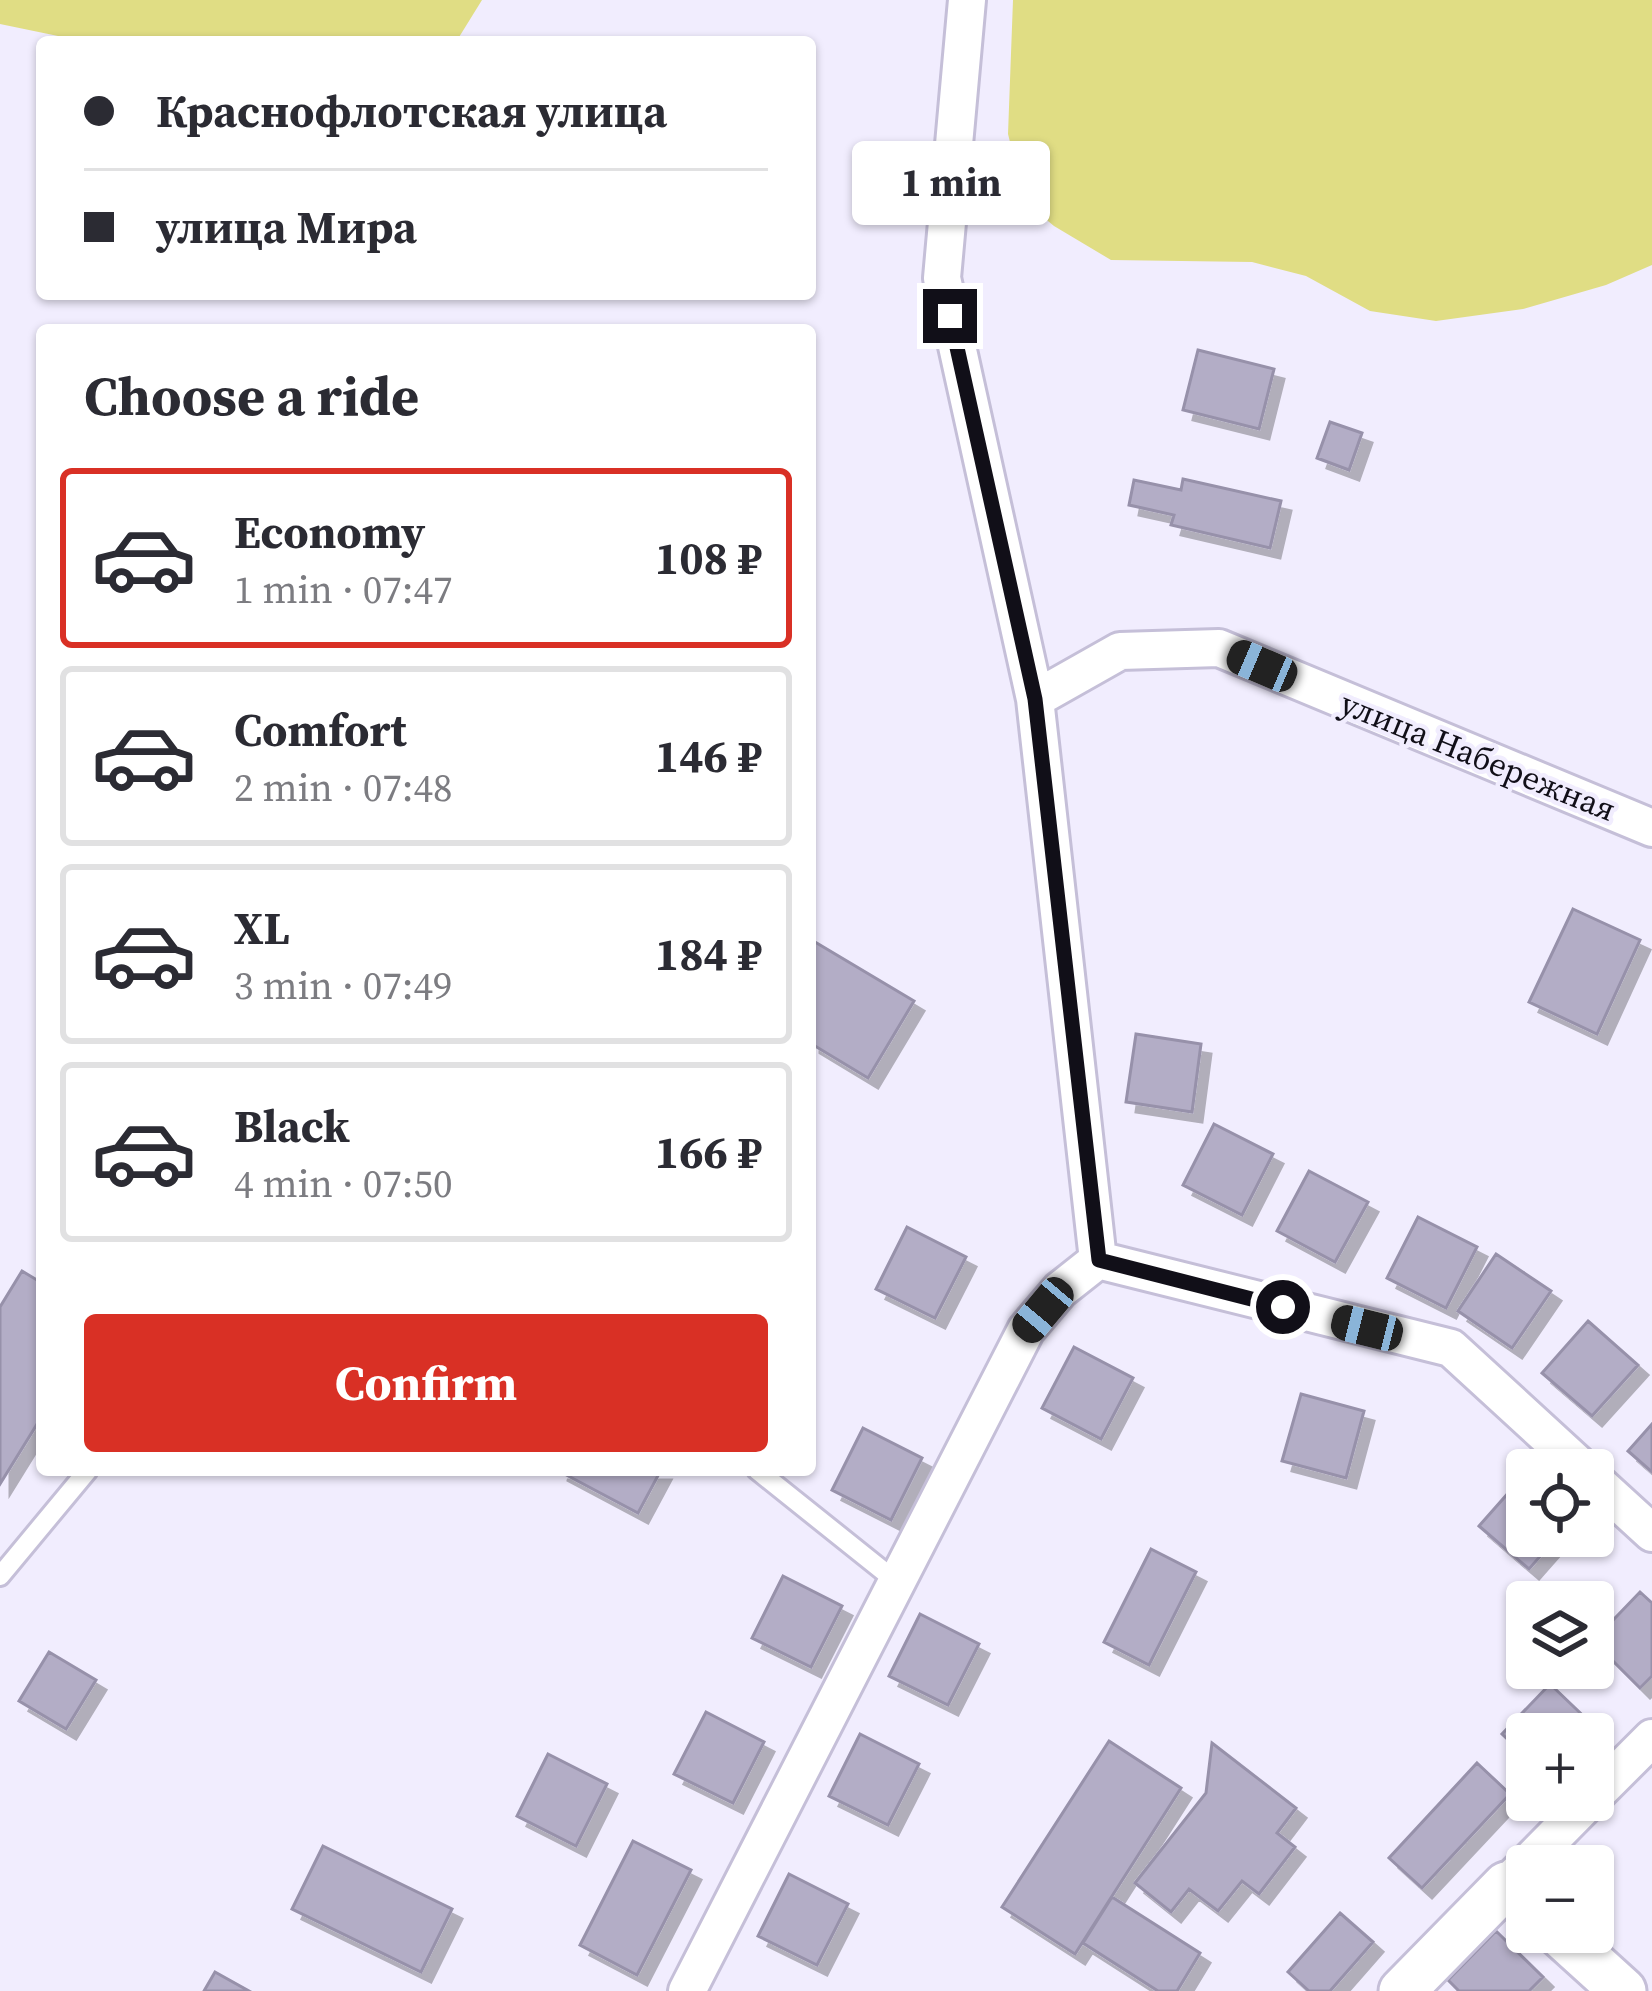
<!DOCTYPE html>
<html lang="en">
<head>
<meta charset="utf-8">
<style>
  :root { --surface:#fff; --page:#f7f7f7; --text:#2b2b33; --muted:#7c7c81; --line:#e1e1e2; --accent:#d93025 }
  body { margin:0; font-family:"Source Serif 4",serif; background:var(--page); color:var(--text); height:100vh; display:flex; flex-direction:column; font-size:45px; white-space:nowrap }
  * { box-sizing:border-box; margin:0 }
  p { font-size:39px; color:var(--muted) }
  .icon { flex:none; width:66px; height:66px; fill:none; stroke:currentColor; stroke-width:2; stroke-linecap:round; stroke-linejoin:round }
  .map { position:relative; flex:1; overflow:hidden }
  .side { position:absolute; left:36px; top:324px; width:780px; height:1152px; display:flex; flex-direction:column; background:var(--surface); border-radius:12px; box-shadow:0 3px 9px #0004 }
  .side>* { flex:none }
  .hud { position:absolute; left:36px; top:36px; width:780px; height:264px; border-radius:12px; box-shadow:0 3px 9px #0004; display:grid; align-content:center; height:264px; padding:0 48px; background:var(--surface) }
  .controls { position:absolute; left:1506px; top:1449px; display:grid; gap:24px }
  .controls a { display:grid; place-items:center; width:108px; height:108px; border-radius:12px; background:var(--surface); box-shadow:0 3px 9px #0004; font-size:60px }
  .end { position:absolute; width:54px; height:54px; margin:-27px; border:15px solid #110f18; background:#fff; box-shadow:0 0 0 6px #fff }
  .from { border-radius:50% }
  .bubble { position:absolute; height:84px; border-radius:12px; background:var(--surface); box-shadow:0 3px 9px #0004; font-size:39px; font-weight:700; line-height:84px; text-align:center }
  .car { position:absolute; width:36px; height:72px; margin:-36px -18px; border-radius:15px; box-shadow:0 0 9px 3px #0007; background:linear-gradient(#222 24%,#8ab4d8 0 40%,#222 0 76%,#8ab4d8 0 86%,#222 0) }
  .hud b { display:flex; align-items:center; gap:42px; height:114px; font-size:45px }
  .hud b+b { border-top:3px solid var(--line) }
  .hud i { width:30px; height:30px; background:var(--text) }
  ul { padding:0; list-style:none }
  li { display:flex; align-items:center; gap:36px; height:180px; margin:0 24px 18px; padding:0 24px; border:6px solid var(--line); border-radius:12px }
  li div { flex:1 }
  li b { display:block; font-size:45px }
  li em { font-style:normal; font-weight:700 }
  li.selected { border-color:var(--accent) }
  li>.icon { width:108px; height:108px; stroke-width:1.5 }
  h2 { padding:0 48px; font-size:54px; line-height:144px }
  .primary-button { display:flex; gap:24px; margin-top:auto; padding:24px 48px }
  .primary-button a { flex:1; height:138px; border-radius:12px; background:var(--accent); color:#fff; font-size:48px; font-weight:700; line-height:138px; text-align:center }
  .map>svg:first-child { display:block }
  .water { fill:#e0dd84 }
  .building { fill:#b3adc6; stroke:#9791aa; stroke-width:3; filter:url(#shadow) }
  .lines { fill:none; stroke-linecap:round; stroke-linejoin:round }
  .service-casing { stroke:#c5bfd8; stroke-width:24 }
  .minor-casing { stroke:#c5bfd8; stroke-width:42 }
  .tertiary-casing { stroke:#c5bfd8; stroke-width:51 }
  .service { stroke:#fff; stroke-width:18 }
  .minor { stroke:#fff; stroke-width:36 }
  .tertiary { stroke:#fff; stroke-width:45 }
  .route { stroke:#110f18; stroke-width:15 }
  .labels { text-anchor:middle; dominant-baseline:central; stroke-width:9; stroke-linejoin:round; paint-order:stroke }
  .street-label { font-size:33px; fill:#110f18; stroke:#f1edfe }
</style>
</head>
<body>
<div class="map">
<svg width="1652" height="1991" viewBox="0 0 1652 1991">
  <defs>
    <filter id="shadow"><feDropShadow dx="10" dy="10" stdDeviation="0" flood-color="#0004"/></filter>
  </defs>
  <rect width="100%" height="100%" fill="#f1edfe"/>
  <path class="water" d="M0,0H482L456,42H87L0,24Z
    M1013,0H1652V265L1606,285L1523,309L1436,321L1370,311L1306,276L1252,262L1111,260L1054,226L1025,202L1008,134Z"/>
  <path class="building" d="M1198,350L1274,369L1259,429L1183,410Z
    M1330,422L1362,433L1349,470L1317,458Z
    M1183,479L1281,501L1270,548L1171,525L1174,515L1129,505L1134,480L1181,490Z
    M1573,909L1640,940L1597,1034L1529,1002Z
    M810,939L914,1001L868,1078L810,1043Z
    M1136,1034L1201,1044L1192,1112L1126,1102Z
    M1214,1124L1273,1154L1242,1215L1183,1185Z
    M1309,1171L1368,1202L1335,1262L1277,1231Z
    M1418,1217L1477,1247L1446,1308L1387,1278Z
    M907,1227L966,1257L935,1318L876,1289Z
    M1496,1254L1551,1291L1512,1348L1458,1311Z
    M22,1271L42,1283V1416L0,1484V1307Z
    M1588,1321L1638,1365L1592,1416L1542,1373Z
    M1074,1347L1133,1378L1101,1439L1042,1408Z
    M1301,1394L1364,1411L1346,1478L1282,1461Z
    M1652,1424V1472L1628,1451Z
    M863,1428L922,1458L891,1520L832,1490Z
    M557,1470H661L638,1513Z
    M1525,1474L1527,1476V1536H1558L1529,1569L1479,1526Z
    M1151,1549L1196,1572L1149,1665L1104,1642Z
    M783,1576L842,1606L811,1667L752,1638Z
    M1640,1592L1652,1603V1676L1640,1688L1593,1641Z
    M920,1614L979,1644L948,1705L889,1676Z
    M49,1652L96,1680L66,1729L19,1701Z
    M1550,1684L1598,1730L1593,1735L1527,1734V1758L1502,1734Z
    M706,1712L764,1742L733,1803L674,1774Z
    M860,1734L919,1764L888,1825L829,1796Z
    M1109,1741L1181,1788L1075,1954L1002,1907Z
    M1212,1743L1296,1808L1277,1833L1295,1847L1259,1894L1242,1881L1218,1911L1189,1889L1171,1912L1135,1883L1206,1793Z
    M548,1754L607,1784L576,1846L517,1816Z
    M1477,1763L1510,1794L1422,1888L1389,1858Z
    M633,1841L691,1870L637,1975L580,1945Z
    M323,1846L452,1909L421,1972L292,1909Z
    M789,1874L848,1904L817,1965L758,1936Z
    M1112,1897L1200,1953L1177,1991H1158L1083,1943Z
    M1340,1913L1373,1942L1330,1991H1309L1288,1972Z
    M1496,1931L1543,1977L1529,1991H1459L1448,1980Z
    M215,1972L249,1991H204Z"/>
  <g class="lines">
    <g class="service-casing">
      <path id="service" d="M757,1470L897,1582
        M0,1576L88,1470"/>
    </g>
    <g class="minor-casing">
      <path id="minor" d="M967,0L942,278L1035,699L1098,1260
        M1035,699L1120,651L1219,648L1652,828
        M1098,1260L1451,1348L1584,1470
        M1593,1479L1652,1533
        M1593,1797L1652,1738
        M1506,1885L1590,1800
        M687,1991L1026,1330L1060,1290L1098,1260"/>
    </g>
    <g class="tertiary-casing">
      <path id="tertiary" d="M1558,1932L1623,1991
        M1402,1991L1506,1885L1527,1904"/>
    </g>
    <use href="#service" class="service"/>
    <use href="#minor" class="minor"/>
    <use href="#tertiary" class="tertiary"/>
  </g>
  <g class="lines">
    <path class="route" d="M950,316L1035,699L1099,1260L1283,1307"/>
  </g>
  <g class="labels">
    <g class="street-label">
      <text transform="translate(1478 756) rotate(22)">улица Набережная</text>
    </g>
  </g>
</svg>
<div class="controls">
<a><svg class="icon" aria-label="locate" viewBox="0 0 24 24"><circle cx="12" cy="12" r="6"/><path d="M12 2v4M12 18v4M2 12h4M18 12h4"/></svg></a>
<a><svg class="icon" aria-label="layers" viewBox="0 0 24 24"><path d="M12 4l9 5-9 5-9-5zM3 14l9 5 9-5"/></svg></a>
<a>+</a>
<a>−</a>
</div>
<i class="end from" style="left:1283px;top:1307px"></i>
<i class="end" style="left:950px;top:316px"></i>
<div class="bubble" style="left:852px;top:141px;width:198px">1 min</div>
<i class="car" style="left:1262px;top:666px;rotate:293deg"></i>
<i class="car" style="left:1043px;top:1310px;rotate:220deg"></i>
<i class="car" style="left:1367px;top:1328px;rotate:284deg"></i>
<div class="hud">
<b><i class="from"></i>Краснофлотская улица</b>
<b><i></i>улица Мира</b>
</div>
<section class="side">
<h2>Choose a ride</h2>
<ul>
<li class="selected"><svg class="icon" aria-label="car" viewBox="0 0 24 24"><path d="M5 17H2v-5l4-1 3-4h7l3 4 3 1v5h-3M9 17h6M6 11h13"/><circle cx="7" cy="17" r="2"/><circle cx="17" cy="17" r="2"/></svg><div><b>Economy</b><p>1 min · 07:47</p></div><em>108 ₽</em></li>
<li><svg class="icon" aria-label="car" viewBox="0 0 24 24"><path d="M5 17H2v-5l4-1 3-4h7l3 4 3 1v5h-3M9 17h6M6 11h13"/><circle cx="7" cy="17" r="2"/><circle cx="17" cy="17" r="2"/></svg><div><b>Comfort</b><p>2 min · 07:48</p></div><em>146 ₽</em></li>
<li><svg class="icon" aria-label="car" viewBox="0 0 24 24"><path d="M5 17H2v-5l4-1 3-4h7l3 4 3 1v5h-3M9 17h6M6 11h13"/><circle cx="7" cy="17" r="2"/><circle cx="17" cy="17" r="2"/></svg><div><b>XL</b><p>3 min · 07:49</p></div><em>184 ₽</em></li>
<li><svg class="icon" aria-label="car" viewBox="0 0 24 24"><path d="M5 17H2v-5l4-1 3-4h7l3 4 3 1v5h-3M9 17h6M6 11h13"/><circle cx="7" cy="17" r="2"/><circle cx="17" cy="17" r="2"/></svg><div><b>Black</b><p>4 min · 07:50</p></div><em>166 ₽</em></li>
</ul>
<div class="primary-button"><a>Confirm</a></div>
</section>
</div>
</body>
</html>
